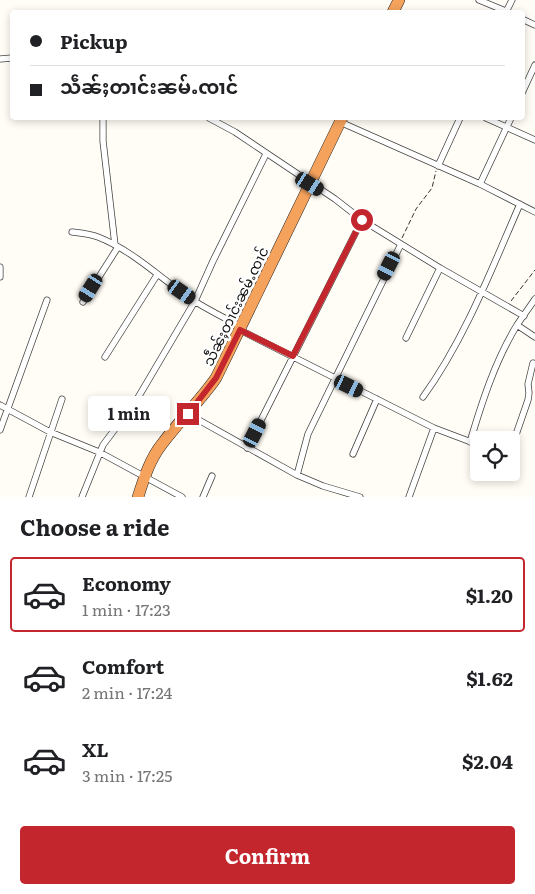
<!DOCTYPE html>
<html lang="en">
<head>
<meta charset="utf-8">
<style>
  :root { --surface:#fff; --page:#f6f6f6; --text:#202124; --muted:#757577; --line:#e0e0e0; --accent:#c4262e }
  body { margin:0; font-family:Literata,"Noto Sans Myanmar",serif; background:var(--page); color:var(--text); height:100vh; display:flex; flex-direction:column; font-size:19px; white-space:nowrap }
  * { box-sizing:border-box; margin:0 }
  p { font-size:16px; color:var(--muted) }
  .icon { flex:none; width:28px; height:28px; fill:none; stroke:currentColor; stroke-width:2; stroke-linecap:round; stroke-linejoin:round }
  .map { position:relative; height:497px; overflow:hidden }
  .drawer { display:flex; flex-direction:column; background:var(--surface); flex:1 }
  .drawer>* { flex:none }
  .guide { position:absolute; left:10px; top:10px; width:515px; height:110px; border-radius:5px; box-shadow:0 2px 8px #0003; display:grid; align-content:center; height:110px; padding:0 20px; background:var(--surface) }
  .controls { position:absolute; left:470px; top:431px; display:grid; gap:10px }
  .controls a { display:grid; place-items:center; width:50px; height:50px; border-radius:5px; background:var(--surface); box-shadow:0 2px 8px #0003; font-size:25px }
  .end { position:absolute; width:22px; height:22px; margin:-11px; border:6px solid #c4262e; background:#fff; box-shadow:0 0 0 2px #fff }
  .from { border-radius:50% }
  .bubble { position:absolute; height:35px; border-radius:5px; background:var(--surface); box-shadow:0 2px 8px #0003; font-size:16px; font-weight:700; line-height:35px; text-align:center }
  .car { position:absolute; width:15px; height:30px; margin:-15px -8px; border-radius:6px; box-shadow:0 0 4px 1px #0007; background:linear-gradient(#222 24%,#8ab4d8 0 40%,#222 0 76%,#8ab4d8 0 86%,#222 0) }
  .guide b { display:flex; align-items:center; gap:18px; height:48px; font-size:19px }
  .guide b+b { border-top:1px solid var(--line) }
  .guide i { width:12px; height:12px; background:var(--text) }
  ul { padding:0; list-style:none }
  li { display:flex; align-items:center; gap:15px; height:75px; margin:0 10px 8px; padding:0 10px; border:2px solid transparent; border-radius:5px }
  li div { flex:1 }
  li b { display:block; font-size:19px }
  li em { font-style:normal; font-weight:700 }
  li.active { border-color:var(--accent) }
  li>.icon { width:45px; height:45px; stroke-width:1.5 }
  h2 { padding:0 20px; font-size:22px; line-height:60px }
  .button { display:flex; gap:10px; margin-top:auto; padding:10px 20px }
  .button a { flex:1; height:58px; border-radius:5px; background:var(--accent); color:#fff; font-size:20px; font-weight:700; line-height:58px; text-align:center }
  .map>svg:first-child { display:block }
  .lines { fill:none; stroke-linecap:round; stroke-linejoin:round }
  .street-casing { stroke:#444; stroke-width:7 }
  .highway-casing { stroke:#222; stroke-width:12 }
  .path { stroke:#333; stroke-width:1; stroke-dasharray:5 2.5; stroke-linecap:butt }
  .street { stroke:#fff; stroke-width:5.5 }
  .highway { stroke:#f5a25d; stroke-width:11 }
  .route { stroke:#c4262e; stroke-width:6 }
  .labels { text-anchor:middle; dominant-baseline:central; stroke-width:5; stroke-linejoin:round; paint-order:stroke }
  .street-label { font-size:14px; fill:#111; stroke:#fff }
</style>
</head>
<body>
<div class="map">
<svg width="535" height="497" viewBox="0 0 535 497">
  <rect width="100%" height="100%" fill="#fffdf5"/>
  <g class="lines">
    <g class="street-casing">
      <path id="street" d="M479,0L508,12
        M506,12L512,0
        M522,19L535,25
        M0,59L12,58
        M522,93L535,65
        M103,118V141L115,245
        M209,118L235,132L335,199L362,220L440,268L524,316
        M486,118L535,140
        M340,122L480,184L535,212
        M438,166L460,118
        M480,184L511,118
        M72,232C80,233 90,234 98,237C134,251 162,280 194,301C209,310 226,319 242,327
        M0,267V277
        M83,302L118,247
        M517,325L535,337
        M240,330L434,428L479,445
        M406,338L440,268
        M105,357L157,275
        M423,397C465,339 492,268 520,204
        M0,405L50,432L99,452L182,497
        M188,414L297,475L323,486L360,497
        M0,430L47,300
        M470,442C482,402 495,361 517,325C523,316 529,308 535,299
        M247,448L362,220
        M511,449L528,400L529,393L528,384L533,363
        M353,454L377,399
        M297,475L308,434L401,244
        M29,497L62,399
        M82,497L103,445L136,401L195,301L213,261L266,154
        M203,497L212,476
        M409,497L434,428"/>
    </g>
    <g class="highway-casing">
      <path id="highway" d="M393,12L399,0
        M138,497C144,478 150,459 162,444C179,421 200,401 216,378L342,118"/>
    </g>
    <path class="path" d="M402,238L416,209L432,188L436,171
      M511,301L535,270"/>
    <use href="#street" class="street"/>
    <use href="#highway" class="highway"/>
  </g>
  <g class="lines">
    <path class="route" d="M188,414L216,378L240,330L293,356L362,220"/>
  </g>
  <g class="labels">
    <g class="street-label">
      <text transform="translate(235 306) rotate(-64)">သဵၼ်ႈတၢင်းၼမ်ႉၸၢင်</text>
    </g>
  </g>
</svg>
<div class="controls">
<a><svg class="icon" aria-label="locate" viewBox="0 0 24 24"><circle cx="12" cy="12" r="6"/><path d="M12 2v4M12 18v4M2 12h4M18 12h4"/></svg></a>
</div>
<i class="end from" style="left:362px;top:220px"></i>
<i class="end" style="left:188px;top:414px"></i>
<div class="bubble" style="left:88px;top:396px;width:82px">1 min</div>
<i class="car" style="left:310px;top:184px;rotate:121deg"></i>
<i class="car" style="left:389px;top:266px;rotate:207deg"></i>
<i class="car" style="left:91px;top:288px;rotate:212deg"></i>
<i class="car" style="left:182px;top:292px;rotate:125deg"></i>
<i class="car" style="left:349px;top:386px;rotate:116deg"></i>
<i class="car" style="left:255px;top:433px;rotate:27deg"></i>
<div class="guide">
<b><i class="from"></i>Pickup</b>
<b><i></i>သဵၼ်ႈတၢင်းၼမ်ႉၸၢင်</b>
</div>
</div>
<section class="drawer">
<h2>Choose a ride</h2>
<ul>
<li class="active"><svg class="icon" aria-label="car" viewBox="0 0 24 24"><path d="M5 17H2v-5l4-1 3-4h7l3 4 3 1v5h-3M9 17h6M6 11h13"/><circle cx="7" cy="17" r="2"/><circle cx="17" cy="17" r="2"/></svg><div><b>Economy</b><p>1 min · 17:23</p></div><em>$1.20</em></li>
<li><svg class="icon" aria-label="car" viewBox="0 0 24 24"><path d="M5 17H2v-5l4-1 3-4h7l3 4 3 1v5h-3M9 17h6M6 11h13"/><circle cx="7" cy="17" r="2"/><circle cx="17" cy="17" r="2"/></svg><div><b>Comfort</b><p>2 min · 17:24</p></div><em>$1.62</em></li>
<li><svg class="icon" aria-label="car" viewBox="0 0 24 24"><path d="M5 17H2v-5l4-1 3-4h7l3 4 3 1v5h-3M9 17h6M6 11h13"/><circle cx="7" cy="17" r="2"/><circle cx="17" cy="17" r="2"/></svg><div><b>XL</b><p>3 min · 17:25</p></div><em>$2.04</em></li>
</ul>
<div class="button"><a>Confirm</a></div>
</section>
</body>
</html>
